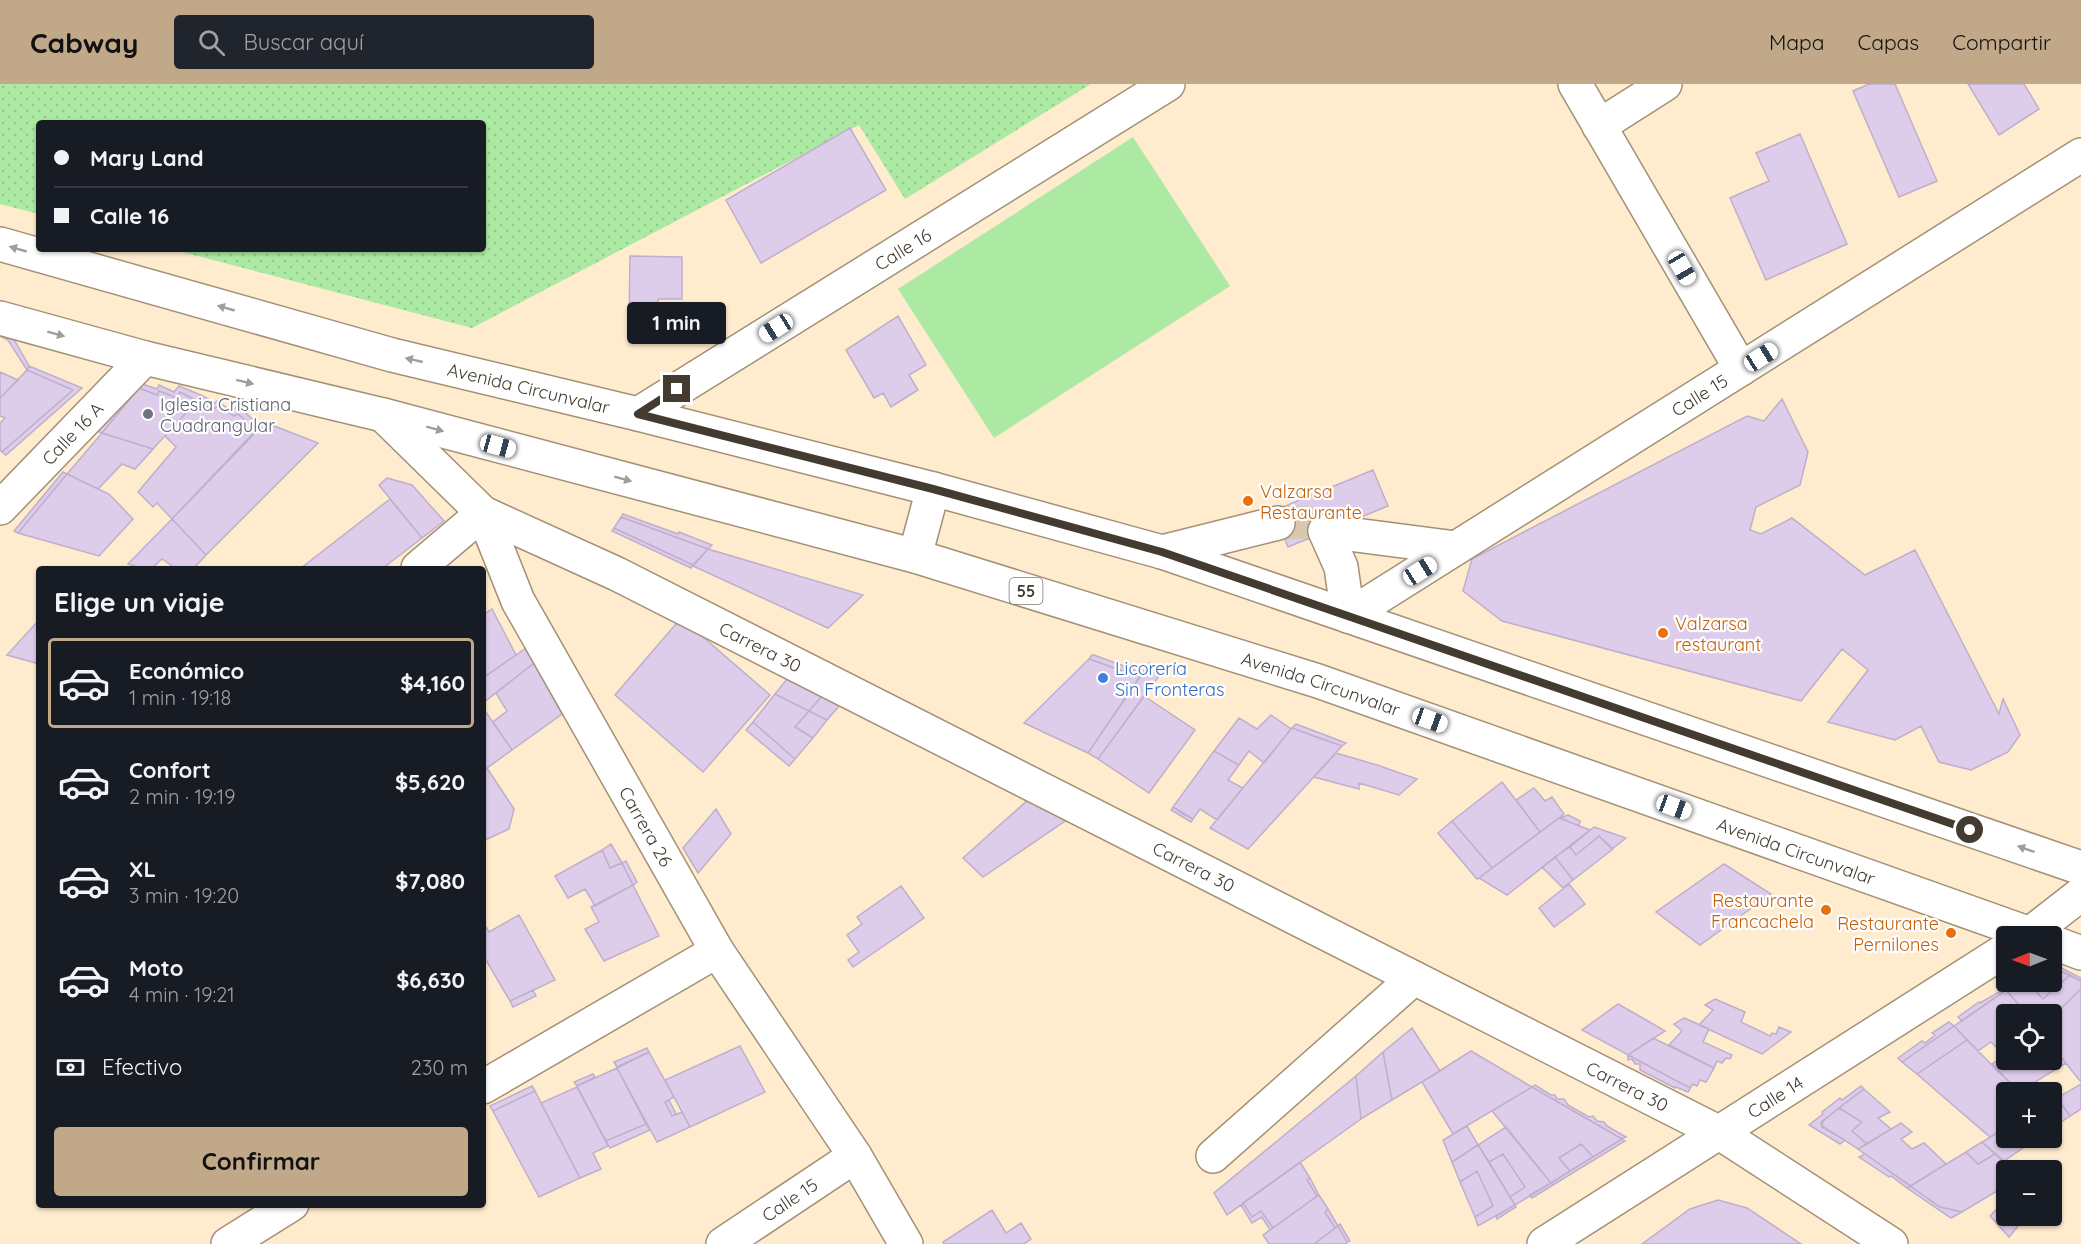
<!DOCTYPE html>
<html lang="es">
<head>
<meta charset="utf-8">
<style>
  :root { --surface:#171b24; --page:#20242c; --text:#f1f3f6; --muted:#9ea1a6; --line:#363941; --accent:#c1a889 }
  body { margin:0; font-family:Quicksand,sans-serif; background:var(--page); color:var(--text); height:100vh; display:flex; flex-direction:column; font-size:22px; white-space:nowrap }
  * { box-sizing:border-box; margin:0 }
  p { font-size:20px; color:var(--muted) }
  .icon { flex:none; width:33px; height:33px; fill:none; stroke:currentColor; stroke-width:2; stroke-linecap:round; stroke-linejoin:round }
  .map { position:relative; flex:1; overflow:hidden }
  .panel { position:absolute; left:36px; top:482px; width:450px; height:642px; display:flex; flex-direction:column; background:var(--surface); border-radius:6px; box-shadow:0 2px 4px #0004 }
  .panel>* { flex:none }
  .hud { position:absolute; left:36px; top:36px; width:450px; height:132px; border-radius:6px; box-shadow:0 2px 4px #0004; display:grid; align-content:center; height:132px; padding:0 18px; background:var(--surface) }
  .needle { width:39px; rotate:269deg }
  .buttons { position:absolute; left:1996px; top:842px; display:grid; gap:12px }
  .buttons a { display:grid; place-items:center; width:66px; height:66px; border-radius:6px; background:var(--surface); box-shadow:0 2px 4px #0004; font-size:30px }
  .end { position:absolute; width:27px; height:27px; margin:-14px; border:8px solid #433b30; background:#fff; box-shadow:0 0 0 3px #fff }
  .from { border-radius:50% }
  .bubble { position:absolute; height:42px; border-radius:6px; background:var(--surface); box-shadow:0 2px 4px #0004; font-size:20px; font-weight:700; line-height:42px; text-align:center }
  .car { position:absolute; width:18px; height:36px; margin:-18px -9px; border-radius:8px; box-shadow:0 0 4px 2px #0007; background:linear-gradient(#fff 24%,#345 0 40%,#fff 0 76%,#345 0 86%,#fff 0) }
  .hud b { display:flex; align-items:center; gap:21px; height:57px; font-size:22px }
  .hud b+b { border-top:2px solid var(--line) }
  .hud i { width:15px; height:15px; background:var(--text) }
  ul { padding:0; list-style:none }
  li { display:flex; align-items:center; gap:18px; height:90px; margin:0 12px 9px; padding:0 6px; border:3px solid transparent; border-radius:6px }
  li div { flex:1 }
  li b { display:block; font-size:22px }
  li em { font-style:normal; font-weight:700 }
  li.on { border-color:var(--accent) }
  li>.icon { width:54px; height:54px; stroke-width:1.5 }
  h2 { padding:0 18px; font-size:27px; line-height:72px }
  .pay { display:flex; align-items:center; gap:15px; height:66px; padding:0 18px; font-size:22px }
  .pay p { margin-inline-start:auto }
  .primary-button { display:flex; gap:12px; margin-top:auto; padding:12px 18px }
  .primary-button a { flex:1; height:69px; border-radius:6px; background:var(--accent); color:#111; font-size:24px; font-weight:700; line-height:69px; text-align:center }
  header { display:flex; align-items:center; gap:36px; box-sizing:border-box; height:84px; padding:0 30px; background:var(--accent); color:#111 }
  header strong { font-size:28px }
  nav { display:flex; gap:33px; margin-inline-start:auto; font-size:21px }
  .search { width:420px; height:54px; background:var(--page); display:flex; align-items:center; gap:15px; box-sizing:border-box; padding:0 21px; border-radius:6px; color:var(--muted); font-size:22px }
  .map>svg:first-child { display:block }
  .grass { fill:url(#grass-dots) }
  .pitch { fill:#aceaa3 }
  .building { fill:#ddcdeb; stroke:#beafcb; stroke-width:1.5 }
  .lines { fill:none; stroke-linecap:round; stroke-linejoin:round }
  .minor-tunnel { stroke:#d9c8ae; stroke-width:33; stroke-dasharray:33 16; stroke-linecap:butt }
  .minor-casing { stroke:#a39176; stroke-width:36 }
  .highway-casing { stroke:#a39176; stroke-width:36 }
  .minor { stroke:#fff; stroke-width:33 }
  .highway { stroke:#fff; stroke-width:33 }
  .oneway { fill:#a19d98 }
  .route { stroke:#433b30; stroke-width:8 }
  .worship-dot { fill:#6b7280; stroke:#fff; stroke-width:2 }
  .food-dot { fill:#e8710a; stroke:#fff; stroke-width:2 }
  .shop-dot { fill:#3f7fe0; stroke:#fff; stroke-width:2 }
  .labels { text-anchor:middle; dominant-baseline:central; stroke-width:4.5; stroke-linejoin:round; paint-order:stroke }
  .shield { fill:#fff; stroke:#7b766e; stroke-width:1.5 }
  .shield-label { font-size:16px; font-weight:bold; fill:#433b30 }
  .street-label { font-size:18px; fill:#433b30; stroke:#fff }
  .worship-label { font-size:18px; fill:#5b616d; stroke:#fff; text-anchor:start }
  .food-label { font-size:18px; fill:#c56008; stroke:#fff; text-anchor:start }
  .shop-label { font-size:18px; fill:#366cbe; stroke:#fff; text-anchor:start }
</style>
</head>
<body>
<header>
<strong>Cabway</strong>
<div class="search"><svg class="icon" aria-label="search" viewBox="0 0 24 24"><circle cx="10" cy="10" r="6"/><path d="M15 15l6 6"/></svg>Buscar aquí</div>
<nav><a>Mapa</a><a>Capas</a><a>Compartir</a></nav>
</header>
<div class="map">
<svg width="2081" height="1160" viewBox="0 0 2081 1160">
  <defs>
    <pattern id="grass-dots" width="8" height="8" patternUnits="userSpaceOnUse" patternTransform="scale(1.5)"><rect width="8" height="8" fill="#aceaa3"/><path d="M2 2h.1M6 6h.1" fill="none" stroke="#95ca8d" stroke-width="1.8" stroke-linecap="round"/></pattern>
  </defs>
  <rect width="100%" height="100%" fill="#ffebce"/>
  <path class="grass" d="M0,0H1091L905,115L859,41L472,244L171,165H483V39H39V130L0,120Z"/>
  <path class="pitch" d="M1133,53L1230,202L994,354L898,205Z"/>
  <path class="building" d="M1869,0H1895L1937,97L1899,113L1853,7Z
    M1968,0H2024L2039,25L1999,51Z
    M850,44L886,106L761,179L726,116Z
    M1800,50L1847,160L1766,196L1730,114L1769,97L1756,69Z
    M630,172L682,173V215H658L657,243L629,242Z
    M898,232L926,281L909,291L918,306L891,323L883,309L874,314L846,266Z
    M0,245L11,250L29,282L27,286L8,256L0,252Z
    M29,282L82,304L6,371L2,368L73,306L27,286Z
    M27,286L73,306L2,368L0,366V339L5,334L0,332V314Z
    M0,288L18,296L0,314Z
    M136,298L157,305L159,301L174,308L179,302L201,311L197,317L180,308L177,314L159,307L157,311L139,304L102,349L96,347Z
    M139,304L157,311L159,307L177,314L180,308L197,317L153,365L102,349Z
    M201,311L215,319L217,317L232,327L237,322L261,342L257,346L238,330L234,332L218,322L212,326L197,317Z
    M1782,315L1808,368L1800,401L1756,423L1750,446L1761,450L1792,434L1865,491L1915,466L1999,630L2003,615L2020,651L2008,668L1971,686L1939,678L1921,642L1895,656L1828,638L1868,586L1842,565L1801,617L1502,537L1463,507L1472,475L1747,332L1764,337Z
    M197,317L212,326L218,322L234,332L238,330L257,347L172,435L157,419L153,423L138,408L176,363L165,352Z
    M264,338L318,359L206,471L172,435Z
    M102,349L153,365L135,385L122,380L98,405L67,390Z
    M1373,386L1388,422L1288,463L1273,427Z
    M63,388L67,390L18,449L14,447Z
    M67,390L109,410L133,435L99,472L18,449Z
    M387,394L412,401L444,437L422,454L379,401Z
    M390,415L422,454L383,484H301Z
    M623,430L678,450L679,448L712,461L708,465L621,433Z
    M621,433L708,465L693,481L614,444Z
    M172,435L206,471L194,484H175L162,475L152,484H141L128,480Z
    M614,444L693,481L691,484L612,447Z
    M708,465L863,511L828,544L693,482Z
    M492,525L516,571L483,594V531Z
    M681,534L770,611L703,688L615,611Z
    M39,536V580L7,571Z
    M526,564L534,579L483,619V594Z
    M1092,571H1094L1143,589L1140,593L1089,575Z
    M1089,575L1140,593L1088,669L1024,639Z
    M534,579L562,630L512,666L493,638L507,627L496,609Z
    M1149,579L1165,584L1098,675L1088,669Z
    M787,595L789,596L822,612L809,627L775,610Z
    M775,610L809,627L795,643L813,654L795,675L753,638Z
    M822,612L840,621L827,636L809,627Z
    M1144,612L1195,646L1149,709L1098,675Z
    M483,624L512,666L483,687Z
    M809,627L827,636L813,654L795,643Z
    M1271,631L1291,645L1264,679L1249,667L1239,681L1214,667L1239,634L1257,645Z
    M753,638L795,675L789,682L746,646Z
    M1296,640L1346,659L1342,662L1319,654L1292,644Z
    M1292,644L1342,662L1248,765L1210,744Z
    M1214,667L1239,681L1228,696L1243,704L1217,736L1200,725L1193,735L1173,723Z
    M1336,669L1377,681L1417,695L1399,711L1359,699V705L1314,693Z
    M487,684L514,725L509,745L483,757V687Z
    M1502,698L1540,748L1492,784L1452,737Z
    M1534,704L1545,717L1552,713L1564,730L1540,748L1516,716Z
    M1029,715L1068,735L983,793L963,774Z
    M1173,723L1183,730L1193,735L1191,738L1171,726Z
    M716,725L731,750L698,789L683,764Z
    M1568,731L1580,737L1579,742L1560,734Z
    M1559,734L1590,746L1507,811L1479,794Z
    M1452,737L1492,784L1479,794L1477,795L1438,749Z
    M1594,743L1626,754L1612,765L1599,752L1576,771L1570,763Z
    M1599,752L1613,765L1573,796L1555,773L1570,763L1576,771Z
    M611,760L622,779L610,784L602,766Z
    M602,766L610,784L622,779L633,801L595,822L585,805L568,814L555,792Z
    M1555,773L1573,796L1563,804L1542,783Z
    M626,777L637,798L633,801L622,779Z
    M1724,780L1771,810L1700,861L1656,828Z
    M1569,800L1585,820L1554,843L1539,824Z
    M633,801L659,852L604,877L585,845L599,838L591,823Z
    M901,802L924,834L853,883L848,876L859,868L847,851L862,840L857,833Z
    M519,831L555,896L510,917L483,871V838L489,848Z
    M2052,879L2081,894V897L2052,883Z
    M2052,883L2070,891L2043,915L2026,897H2052Z
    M2070,891L2081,897V905L2052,933V930H2048L2040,922L2032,930H2027L2006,906L2017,897H2026L2043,915Z
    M2004,905L2006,906L1962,937L1958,933L1979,918L1980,919Z
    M2081,905V998L2052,962V933Z
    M533,906L536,912L513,923L510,917Z
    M2006,906L2027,930H2007V975H2052V962L2066,979L2019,1008L1992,980L2005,972L1991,958L1978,967L1954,942Z
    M1715,915L1745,928L1741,938L1770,952L1772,949L1776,950L1779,943L1791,948L1762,970L1699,941L1713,926L1705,921Z
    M1618,920L1641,933L1665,947L1628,971L1582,946Z
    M1684,934L1709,945L1703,958L1732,971L1730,975L1726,974L1722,979L1717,977L1714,984L1669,961L1682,947L1674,940Z
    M1949,938L1954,942L1902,978L1898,974L1922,957L1925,959L1935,951L1932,949Z
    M1954,942L1967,956L1917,990L1902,978Z
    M1412,944L1440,987L1392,1016L1383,968Z
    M1653,954L1714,984L1706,998L1700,996L1697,1002L1693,1000L1690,1004L1628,971Z
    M1967,956L2019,1008H2007V1043L1990,1053L1917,990Z
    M740,962L765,1008L690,1043L665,996Z
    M647,964L649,968L617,983L614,978Z
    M1471,967L1532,1003L1453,1050L1422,998Z
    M649,968L674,1013L665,1018L672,1032L682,1028L690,1043L657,1058L617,984Z
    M1383,968L1392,1016L1361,1035L1356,992Z
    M1628,971L1690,1004V1005L1688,1008L1676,1003L1675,1004L1640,986V980H1635L1632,975L1628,976Z
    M617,984L646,1040L606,1057L577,1002Z
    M593,990L595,993L577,1002L574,998Z
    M1356,992L1361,1035L1227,1131L1214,1109Z
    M2081,1000V1025L2070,1032L2057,1014Z
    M1535,1001L1551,1011H1555L1557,1015H1564L1568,1021L1589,1033L1593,1032L1597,1037L1604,1038L1607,1042L1626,1053L1622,1055L1532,1003Z
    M532,1002L535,1007L493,1027L490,1022Z
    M1861,1002L1864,1005L1821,1038L1822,1043L1845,1056L1840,1060L1809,1041L1823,1030L1822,1028L1840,1014L1842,1016Z
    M577,1003L608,1062L593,1069L601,1085L580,1094L541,1019Z
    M1532,1003L1622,1055L1593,1073L1581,1060L1559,1074L1570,1087L1551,1099L1492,1027Z
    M1864,1005L1890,1028L1878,1034L1891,1045L1867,1060L1852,1047L1862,1038L1839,1024Z
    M535,1007L580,1094L539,1113L493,1027Z
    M2057,1014L2070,1032L2052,1044V1017Z
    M669,1016L676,1030L672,1032L665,1018Z
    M1839,1024L1862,1038L1852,1047L1867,1060L1858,1065L1822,1042L1823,1037Z
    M1901,1039L1912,1048L1901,1055L1912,1065L1924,1059L1946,1080L1911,1102L1858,1065Z
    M646,1040L650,1046L610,1064L606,1057Z
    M1467,1042L1478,1061L1452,1078L1443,1056Z
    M1506,1043L1551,1099L1515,1121L1510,1113L1525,1103L1503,1070L1489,1078L1478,1061Z
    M2007,1043V1053H2039L2004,1077L1982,1058Z
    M1622,1055L1625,1057L1553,1101L1551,1099Z
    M1982,1058L1995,1070L1978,1080L1966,1068Z
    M1581,1060L1593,1073L1570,1087L1559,1074Z
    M1478,1061L1515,1121L1478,1142L1475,1133L1493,1122L1477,1087L1460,1098L1452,1078Z
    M1966,1068L1978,1080L1995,1070L2013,1086H2007V1101L1962,1128L1940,1123L1910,1102Z
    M1503,1070L1525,1103L1510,1113L1489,1078Z
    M1865,1070L1910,1102L1907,1104L1891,1092L1889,1093L1859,1073Z
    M1300,1078L1310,1094L1307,1096L1317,1112L1273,1144L1261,1127L1252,1133L1243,1119Z
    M1477,1087L1493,1122L1475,1133L1460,1098Z
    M1310,1094L1319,1111L1317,1112L1307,1096Z
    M1551,1099L1553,1101L1532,1114L1530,1111Z
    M1910,1102L1940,1123L1962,1128L1951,1134L1907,1104Z
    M1319,1111L1328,1125L1325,1128L1335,1144L1314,1160H1269L1263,1151Z
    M2007,1114V1131H2027L2009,1153L1990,1132Z
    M1718,1116L1747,1124L1801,1160H1642L1690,1125Z
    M1243,1119L1252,1133L1261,1127L1273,1144L1270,1146L1262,1133L1252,1139L1241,1121Z
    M1515,1121L1516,1123L1497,1135L1496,1132Z
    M1328,1125L1338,1142L1335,1144L1325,1128Z
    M992,1126L1006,1149L1021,1139L1031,1155L1024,1160H944L943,1158Z
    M1340,1140L1350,1157L1347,1158L1338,1142Z
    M1338,1142L1347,1158L1346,1160H1314Z"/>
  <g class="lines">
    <path class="minor-tunnel" d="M1278,439L1307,438L1325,447"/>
    <g class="minor-casing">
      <g id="minor">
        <path d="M1575,0L1741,285"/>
        <path d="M1599,42L1665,0"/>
        <path id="s1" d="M638,330L1168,0"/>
        <path id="s2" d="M383,331L483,429L518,517L717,867L855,1072L906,1160"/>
        <path id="s3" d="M0,424L145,274"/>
        <path id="s4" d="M483,429L617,490L1718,1048L1891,1160"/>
        <path id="s5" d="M1325,447L1341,483L1348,532L2081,71"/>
        <path d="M1325,447L1456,464"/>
        <path d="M1162,468L1278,439"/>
        <path d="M418,484L483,429"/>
        <path d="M2027,852L2081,810"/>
        <path d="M483,1003L717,867"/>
        <path d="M1213,1072L1414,894"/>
        <path d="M228,1160L292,1120"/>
        <path id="s6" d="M723,1160L855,1072"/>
        <path id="s7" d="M1544,1160L2007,865"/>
      </g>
    </g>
    <g class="highway-casing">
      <g id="highway">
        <path id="s8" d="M0,160L392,271L638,330L933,405L1162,468L2081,784"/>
        <path id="s9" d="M0,234L145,274L383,331L915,472L1318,597L2036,852"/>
        <path d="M915,472L933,405"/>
        <path d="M2052,858L2081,869"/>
      </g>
    </g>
    <use href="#minor" class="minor"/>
    <use href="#highway" class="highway"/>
  </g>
  <defs><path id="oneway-solid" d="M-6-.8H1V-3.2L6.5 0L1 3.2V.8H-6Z" transform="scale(1.5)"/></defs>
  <g class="oneway">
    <use href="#oneway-solid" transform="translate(18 165) rotate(-164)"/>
    <use href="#oneway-solid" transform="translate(226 224) rotate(-164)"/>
    <use href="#oneway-solid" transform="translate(56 250) rotate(15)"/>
    <use href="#oneway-solid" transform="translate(414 276) rotate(-167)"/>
    <use href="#oneway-solid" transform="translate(245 298) rotate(14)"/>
    <use href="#oneway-solid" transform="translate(435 345) rotate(15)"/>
    <use href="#oneway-solid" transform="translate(623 395) rotate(15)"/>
    <use href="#oneway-solid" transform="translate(2026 765) rotate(-161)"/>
  </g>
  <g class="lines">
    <path class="route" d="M677,305L638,330L933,405L1162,468L1970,746"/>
  </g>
  <circle class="worship-dot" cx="148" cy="330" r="6"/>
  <g class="food-dot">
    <circle cx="1248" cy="417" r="6"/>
    <circle cx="1663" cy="549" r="6"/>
    <circle cx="1826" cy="826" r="6"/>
    <circle cx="1951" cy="849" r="6"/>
  </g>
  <circle class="shop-dot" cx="1103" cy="594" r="6"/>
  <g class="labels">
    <rect class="shield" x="1009.5" y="494" width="33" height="26" rx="4.5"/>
    <g class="shield-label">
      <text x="1026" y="507">55</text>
    </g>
    <g class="street-label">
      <text stroke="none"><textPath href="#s1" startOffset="312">Calle 16</textPath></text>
      <text stroke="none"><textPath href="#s8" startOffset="548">Avenida Circunvalar</textPath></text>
      <text stroke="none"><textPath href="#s5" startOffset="504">Calle 15</textPath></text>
      <text stroke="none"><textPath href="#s3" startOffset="104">Calle 16 A</textPath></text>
      <text stroke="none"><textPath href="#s4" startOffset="308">Carrera 30</textPath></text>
      <text stroke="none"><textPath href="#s9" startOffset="1371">Avenida Circunvalar</textPath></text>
      <text stroke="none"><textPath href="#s2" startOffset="494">Carrera 26</textPath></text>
      <text stroke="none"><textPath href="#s9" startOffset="1875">Avenida Circunvalar</textPath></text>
      <text stroke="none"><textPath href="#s4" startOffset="794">Carrera 30</textPath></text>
      <text stroke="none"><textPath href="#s4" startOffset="1280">Carrera 30</textPath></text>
      <text stroke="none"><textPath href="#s7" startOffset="274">Calle 14</textPath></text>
      <text stroke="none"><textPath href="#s6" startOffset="80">Calle 15</textPath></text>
    </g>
    <g class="worship-label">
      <text x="160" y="320">Iglesia Cristiana<tspan x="160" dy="21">Cuadrangular</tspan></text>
    </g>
    <g class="food-label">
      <text x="1260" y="407">Valzarsa<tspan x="1260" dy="21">Restaurante</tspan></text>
      <text x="1675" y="539">Valzarsa<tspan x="1675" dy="21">restaurant</tspan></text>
      <text x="1814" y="816" text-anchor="end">Restaurante<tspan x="1814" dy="21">Francachela</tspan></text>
      <text x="1939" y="839" text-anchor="end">Restaurante<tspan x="1939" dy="21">Pernilones</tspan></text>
    </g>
    <g class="shop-label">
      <text x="1115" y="584">Licorería<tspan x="1115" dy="21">Sin Fronteras</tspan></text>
    </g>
  </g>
</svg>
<div class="buttons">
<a><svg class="needle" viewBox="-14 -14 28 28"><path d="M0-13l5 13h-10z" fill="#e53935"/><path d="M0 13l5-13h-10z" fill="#9ea1a6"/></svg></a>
<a><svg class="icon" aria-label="locate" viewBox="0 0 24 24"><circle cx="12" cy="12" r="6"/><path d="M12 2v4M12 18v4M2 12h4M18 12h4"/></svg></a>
<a>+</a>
<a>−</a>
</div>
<i class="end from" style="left:1970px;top:746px"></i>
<i class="end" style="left:677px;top:305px"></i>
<div class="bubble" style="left:627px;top:218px;width:99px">1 min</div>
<i class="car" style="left:1682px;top:184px;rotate:150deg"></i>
<i class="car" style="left:776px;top:244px;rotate:238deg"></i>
<i class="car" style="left:1761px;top:273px;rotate:58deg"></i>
<i class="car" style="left:498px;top:362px;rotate:105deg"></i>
<i class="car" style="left:1420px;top:487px;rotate:58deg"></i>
<i class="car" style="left:1430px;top:636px;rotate:110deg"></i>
<i class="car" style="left:1674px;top:723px;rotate:110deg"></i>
<div class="hud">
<b><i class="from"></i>Mary Land</b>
<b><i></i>Calle 16</b>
</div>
<section class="panel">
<h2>Elige un viaje</h2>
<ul>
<li class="on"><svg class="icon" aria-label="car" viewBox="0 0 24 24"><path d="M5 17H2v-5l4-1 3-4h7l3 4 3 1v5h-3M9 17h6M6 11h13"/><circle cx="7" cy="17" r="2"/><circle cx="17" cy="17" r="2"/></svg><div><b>Económico</b><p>1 min · 19:18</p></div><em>$4,160</em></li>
<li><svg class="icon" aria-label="car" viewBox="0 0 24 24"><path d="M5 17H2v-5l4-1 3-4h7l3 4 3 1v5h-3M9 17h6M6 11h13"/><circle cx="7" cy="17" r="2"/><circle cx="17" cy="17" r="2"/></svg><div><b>Confort</b><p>2 min · 19:19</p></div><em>$5,620</em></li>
<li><svg class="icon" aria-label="car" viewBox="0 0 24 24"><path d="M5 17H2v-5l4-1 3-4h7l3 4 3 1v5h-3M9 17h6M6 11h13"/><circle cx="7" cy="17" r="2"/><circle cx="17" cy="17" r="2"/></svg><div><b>XL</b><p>3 min · 19:20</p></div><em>$7,080</em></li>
<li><svg class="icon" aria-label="car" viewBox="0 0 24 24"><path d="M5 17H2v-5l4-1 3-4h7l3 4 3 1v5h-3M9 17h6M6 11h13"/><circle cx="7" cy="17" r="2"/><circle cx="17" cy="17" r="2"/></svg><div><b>Moto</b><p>4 min · 19:21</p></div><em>$6,630</em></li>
</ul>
<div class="pay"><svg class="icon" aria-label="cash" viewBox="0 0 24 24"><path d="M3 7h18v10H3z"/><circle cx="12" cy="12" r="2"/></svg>Efectivo<p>230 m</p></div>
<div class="primary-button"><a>Confirmar</a></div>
</section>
</div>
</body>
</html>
